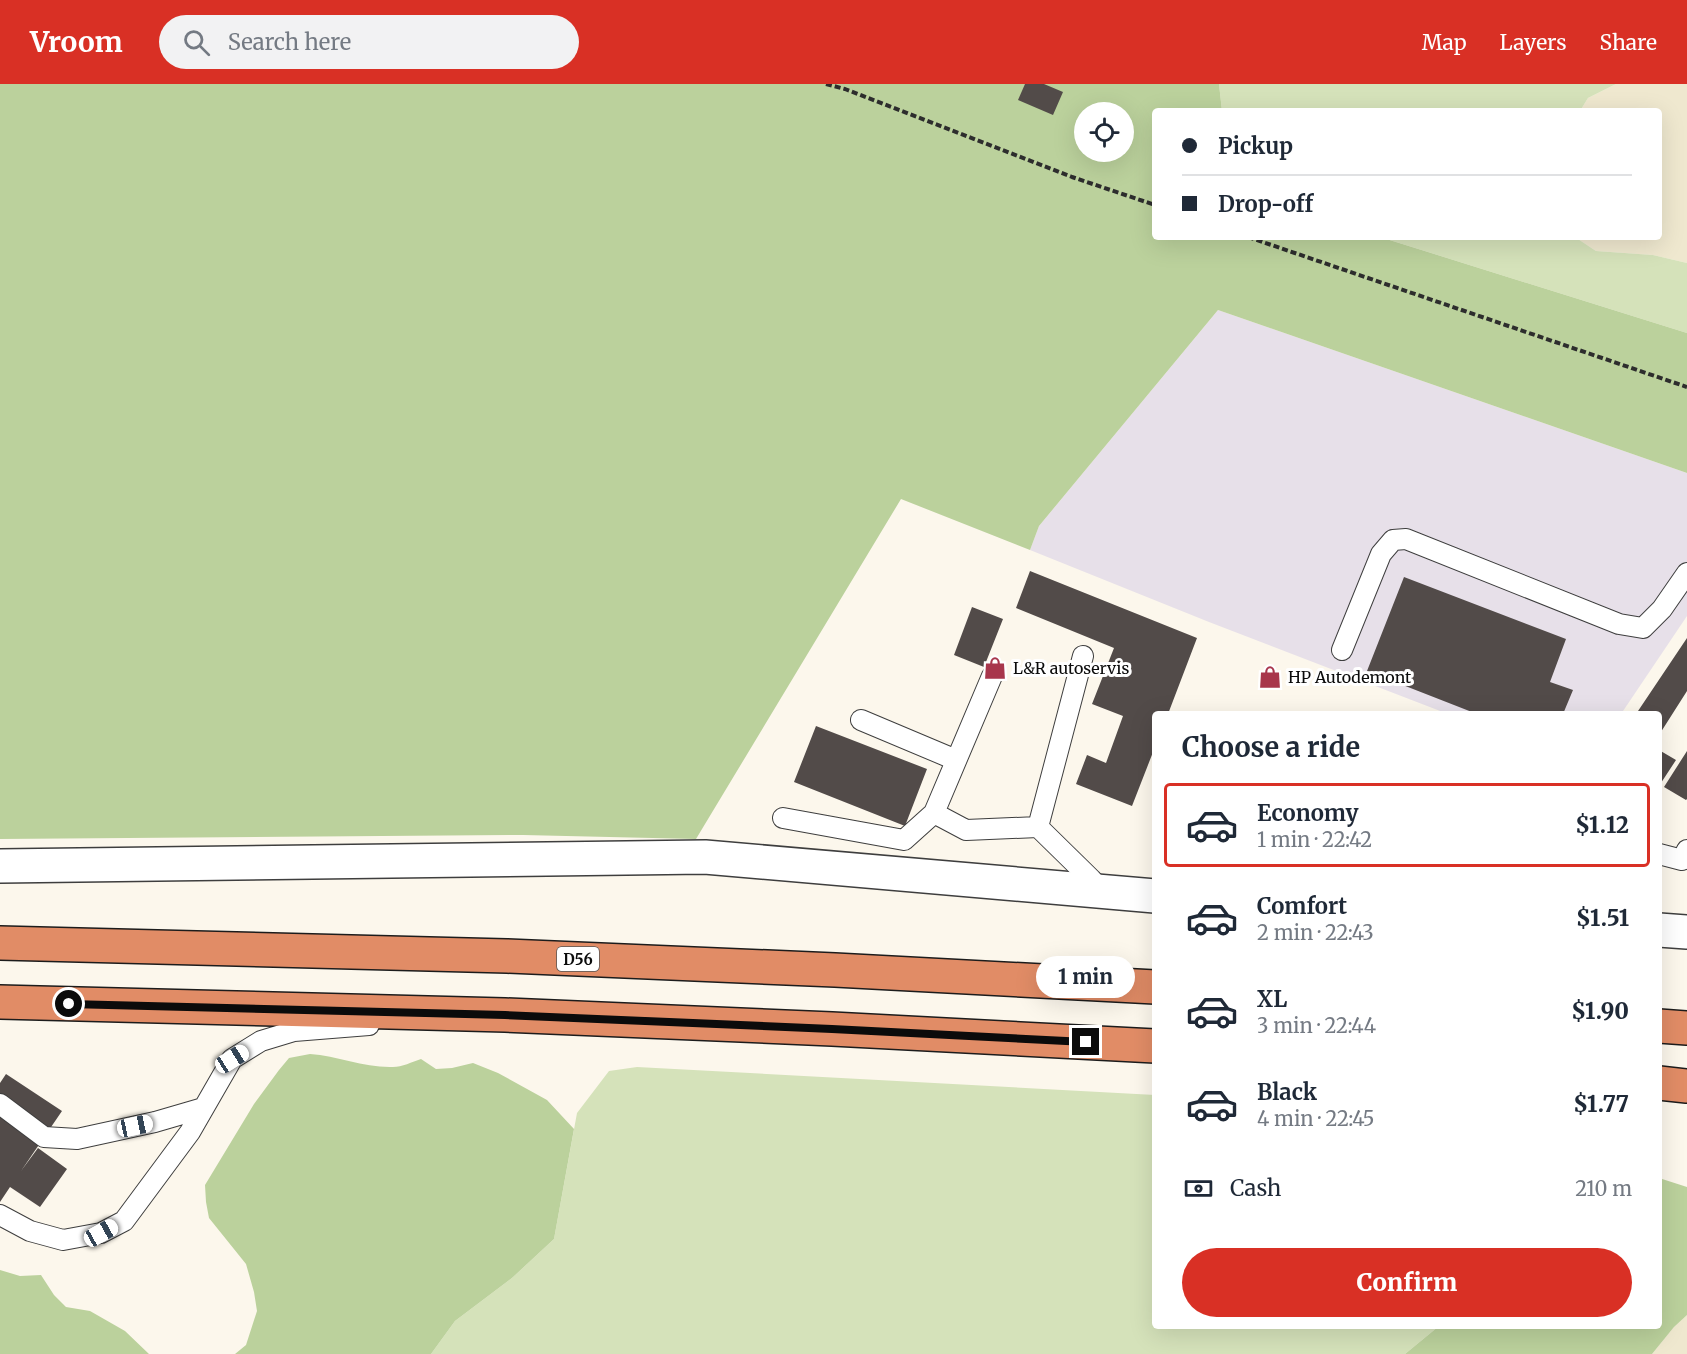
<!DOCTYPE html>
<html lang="en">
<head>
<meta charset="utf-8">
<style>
  :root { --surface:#fff; --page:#f2f2f3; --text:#1f2937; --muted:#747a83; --line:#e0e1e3; --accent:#d93025 }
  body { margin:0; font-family:Merriweather,serif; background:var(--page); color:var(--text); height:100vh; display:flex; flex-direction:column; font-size:22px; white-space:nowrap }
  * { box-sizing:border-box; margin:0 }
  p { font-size:20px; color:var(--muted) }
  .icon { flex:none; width:33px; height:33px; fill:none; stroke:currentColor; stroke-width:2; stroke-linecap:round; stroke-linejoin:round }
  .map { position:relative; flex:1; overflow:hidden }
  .panel { position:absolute; left:1152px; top:627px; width:510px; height:618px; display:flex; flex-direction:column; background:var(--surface); border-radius:6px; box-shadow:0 6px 24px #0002 }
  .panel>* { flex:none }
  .banner { position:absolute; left:1152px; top:24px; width:510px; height:132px; border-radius:6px; box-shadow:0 6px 24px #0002; display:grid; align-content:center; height:132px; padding:0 30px; background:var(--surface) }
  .fabs { position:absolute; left:1074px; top:18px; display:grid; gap:12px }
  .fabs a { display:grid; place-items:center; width:60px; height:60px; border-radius:50%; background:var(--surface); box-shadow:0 6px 24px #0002; font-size:30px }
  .end { position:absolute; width:27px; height:27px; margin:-14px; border:8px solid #0b0b0b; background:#fff; box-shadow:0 0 0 3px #fff }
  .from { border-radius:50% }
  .bubble { position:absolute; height:42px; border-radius:21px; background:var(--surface); box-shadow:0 6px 24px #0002; font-size:20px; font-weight:800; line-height:42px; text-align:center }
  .car { position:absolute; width:18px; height:36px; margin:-18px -9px; border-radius:8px; box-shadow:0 0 4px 2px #0007; background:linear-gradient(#fff 24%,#345 0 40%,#fff 0 76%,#345 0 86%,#fff 0) }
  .banner b { display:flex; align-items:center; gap:21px; height:57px; font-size:22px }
  .banner b+b { border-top:2px solid var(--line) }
  .banner i { width:15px; height:15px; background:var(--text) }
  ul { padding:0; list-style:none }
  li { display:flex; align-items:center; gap:18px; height:84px; margin:0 12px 9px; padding:0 18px; border:3px solid transparent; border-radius:6px }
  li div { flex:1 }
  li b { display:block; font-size:22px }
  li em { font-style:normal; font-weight:800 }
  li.current { border-color:var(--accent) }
  li>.icon { width:54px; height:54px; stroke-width:1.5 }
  h2 { padding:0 30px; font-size:27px; line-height:72px }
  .pay { display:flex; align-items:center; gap:15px; height:66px; padding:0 30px; font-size:22px }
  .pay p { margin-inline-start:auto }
  .primary-button { display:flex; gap:12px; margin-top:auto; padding:12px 30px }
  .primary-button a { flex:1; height:69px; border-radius:36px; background:var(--accent); color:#fff; font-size:24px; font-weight:800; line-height:69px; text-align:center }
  header { display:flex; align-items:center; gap:36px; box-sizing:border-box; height:84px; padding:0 30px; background:var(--accent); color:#fff }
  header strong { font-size:28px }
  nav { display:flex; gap:33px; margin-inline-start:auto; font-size:21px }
  .search { width:420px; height:54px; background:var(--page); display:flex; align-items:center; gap:15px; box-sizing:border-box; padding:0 21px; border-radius:33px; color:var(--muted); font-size:22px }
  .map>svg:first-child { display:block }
  .industrial { fill:#e7e0e9 }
  .farmland { fill:#efe8cf }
  .green { fill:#d5e2ba }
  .forest { fill:#bbd19c; fill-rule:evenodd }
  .building { fill:#524b49 }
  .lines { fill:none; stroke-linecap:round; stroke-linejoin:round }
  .service-casing { stroke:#3e3e3e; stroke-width:22 }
  .minor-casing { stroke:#3e3e3e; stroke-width:36 }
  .motorway-casing { stroke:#1c1c1c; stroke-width:36 }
  .path { stroke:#2d2d2d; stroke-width:4; stroke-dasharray:6 3; stroke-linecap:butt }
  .service { stroke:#fff; stroke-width:20 }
  .minor { stroke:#fff; stroke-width:33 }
  .motorway { stroke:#e18c66; stroke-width:33 }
  .route { stroke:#0b0b0b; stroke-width:8 }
  .labels { text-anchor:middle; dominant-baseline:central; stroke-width:6; stroke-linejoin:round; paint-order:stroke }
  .shield { fill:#fff; stroke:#545454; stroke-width:1.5 }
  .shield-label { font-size:15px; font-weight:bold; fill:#0b0b0b }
  .poi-label { font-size:16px; fill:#0b0b0b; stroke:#fff; text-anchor:start }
</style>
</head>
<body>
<header>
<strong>Vroom</strong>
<div class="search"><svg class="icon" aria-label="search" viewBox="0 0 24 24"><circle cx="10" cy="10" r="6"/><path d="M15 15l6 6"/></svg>Search here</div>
<nav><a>Map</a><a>Layers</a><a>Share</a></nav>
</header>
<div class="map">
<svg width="1687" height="1270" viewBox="0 0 1687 1270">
  <rect width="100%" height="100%" fill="#fcf7ec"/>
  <path class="industrial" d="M1218,226L1687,389V532L1621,630H1448L1209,538L1030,466L1039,442Z"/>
  <path class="farmland" d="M1616,0H1687V179L1653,171L1596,167L1575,153H1659V27H1580L1588,14Z
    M1687,1231V1270H1652L1674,1243Z"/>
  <path class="green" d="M1219,0H1616L1588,14L1580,27H1222Z
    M1380,153H1575L1596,167L1653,171L1687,179V249Z
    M637,983L1155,1011V1242H1439L1405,1270H431L455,1237L512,1194L554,1155L577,1029L609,987Z"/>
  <path class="forest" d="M0,0H1219L1222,27H1155V153H1380L1687,249V389L1218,226L1039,442L1030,466L901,415L696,755L523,751L0,755ZM1084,28H1124V68H1084Z
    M310,970C338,972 365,984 393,983C402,983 412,978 421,975L436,985L452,984L473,979L498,989L547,1016L574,1045L554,1155L512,1194L455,1237L431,1270H235L246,1261L257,1227L254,1208L246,1180L209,1134L206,1118L205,1101L254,1020L279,986L289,974Z
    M1659,1094L1687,1103V1231L1674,1243L1652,1270H1405L1439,1242H1659Z
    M0,1186L20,1192L41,1191L54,1211L66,1223L90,1227L125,1247L149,1270H0Z"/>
  <path class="building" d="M1025,0H1044L1063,8L1053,31L1018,16Z
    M1030,487L1197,554L1168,630H1155V663L1132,722L1076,700L1087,671L1106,679L1123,632L1092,620L1114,564L1016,524Z
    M1404,493L1566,555L1550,598L1573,606L1563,630H1477L1367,587Z
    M972,523L1003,535L984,583L954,571Z
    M1687,554V607L1659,651V630H1636Z
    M816,642L927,685L905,742L794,698Z
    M1659,666L1676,676L1659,702Z
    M1687,667V715L1686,716L1664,703Z
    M6,990L62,1027L21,1087L38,1064L67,1085L40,1123L10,1103L0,1118V999Z"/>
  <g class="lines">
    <g class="service-casing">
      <path id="service" d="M1342,566L1381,470L1393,456L1406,455L1619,540L1643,544L1662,525L1687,489
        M992,592L934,729L966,746L1038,743L1091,795L1102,807
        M861,636L956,676
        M783,734L904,756L934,729
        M1038,743L1083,572
        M1659,770L1682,776L1687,766
        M0,1020L44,1053L77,1055L155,1038L203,1024
        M0,1131L30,1147L63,1156L101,1149L124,1137L190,1048L232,975L261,957L294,947L369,941"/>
    </g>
    <g class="minor-casing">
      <path id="minor" d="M0,782L705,773L1155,812
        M1659,846L1687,848"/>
    </g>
    <g class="motorway-casing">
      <path id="motorway" d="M0,859L507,872L835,886L1155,903
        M0,918L505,931L832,945L1155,962
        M1659,942L1687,944
        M1659,999L1687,1002"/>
    </g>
    <path class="path" d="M826,0L845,5L1072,93L1155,121
      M1248,153L1687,303"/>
    <use href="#service" class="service"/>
    <use href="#minor" class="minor"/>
    <use href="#motorway" class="motorway"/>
  </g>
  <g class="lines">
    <path class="route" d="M69,920L505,931L832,945L1086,958"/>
  </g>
  <defs>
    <g id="shop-bare" transform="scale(1.8)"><path d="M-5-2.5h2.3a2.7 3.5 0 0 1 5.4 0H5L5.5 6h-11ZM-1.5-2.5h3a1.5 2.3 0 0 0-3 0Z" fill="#a8364c" stroke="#fff" stroke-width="2.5" paint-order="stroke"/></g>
  </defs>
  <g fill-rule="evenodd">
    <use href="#shop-bare" x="995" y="584"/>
    <use href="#shop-bare" x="1270" y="593"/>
  </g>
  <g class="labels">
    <rect class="shield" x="557" y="863" width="42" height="24" rx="4.5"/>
    <g class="shield-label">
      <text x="578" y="875">D56</text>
    </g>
    <g class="poi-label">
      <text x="1013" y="584">L&amp;R autoservis</text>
      <text x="1288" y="593">HP Autodemont</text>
    </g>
  </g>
</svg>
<div class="fabs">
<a><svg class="icon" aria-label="locate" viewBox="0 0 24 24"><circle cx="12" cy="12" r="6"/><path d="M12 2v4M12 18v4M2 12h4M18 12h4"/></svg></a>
</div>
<i class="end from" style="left:69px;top:920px"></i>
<i class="end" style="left:1086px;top:958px"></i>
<div class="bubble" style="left:1036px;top:872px;width:99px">1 min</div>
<i class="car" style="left:232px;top:975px;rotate:58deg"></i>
<i class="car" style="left:135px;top:1042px;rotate:78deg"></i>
<i class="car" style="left:101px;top:1149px;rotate:61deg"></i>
<div class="banner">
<b><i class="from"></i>Pickup</b>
<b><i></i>Drop-off</b>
</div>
<section class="panel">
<h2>Choose a ride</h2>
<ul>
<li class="current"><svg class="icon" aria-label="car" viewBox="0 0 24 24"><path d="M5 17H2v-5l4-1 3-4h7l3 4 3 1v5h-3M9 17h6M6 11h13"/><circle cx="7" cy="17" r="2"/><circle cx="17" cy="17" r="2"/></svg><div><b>Economy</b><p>1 min · 22:42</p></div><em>$1.12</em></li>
<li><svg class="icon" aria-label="car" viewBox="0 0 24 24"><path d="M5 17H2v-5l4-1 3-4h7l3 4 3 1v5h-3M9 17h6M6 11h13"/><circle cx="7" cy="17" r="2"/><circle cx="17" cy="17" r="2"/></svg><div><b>Comfort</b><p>2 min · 22:43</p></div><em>$1.51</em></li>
<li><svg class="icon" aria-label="car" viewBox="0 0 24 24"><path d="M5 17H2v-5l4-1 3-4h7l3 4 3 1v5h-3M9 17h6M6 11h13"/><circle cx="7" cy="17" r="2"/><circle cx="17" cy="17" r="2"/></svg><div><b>XL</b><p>3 min · 22:44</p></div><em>$1.90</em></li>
<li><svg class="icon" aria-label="car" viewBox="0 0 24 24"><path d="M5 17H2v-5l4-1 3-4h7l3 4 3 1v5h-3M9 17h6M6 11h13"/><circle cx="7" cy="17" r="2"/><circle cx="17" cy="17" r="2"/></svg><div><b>Black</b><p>4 min · 22:45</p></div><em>$1.77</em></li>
</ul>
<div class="pay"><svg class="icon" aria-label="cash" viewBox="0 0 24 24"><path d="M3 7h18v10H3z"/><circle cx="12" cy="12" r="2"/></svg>Cash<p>210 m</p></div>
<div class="primary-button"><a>Confirm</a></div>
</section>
</div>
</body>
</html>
